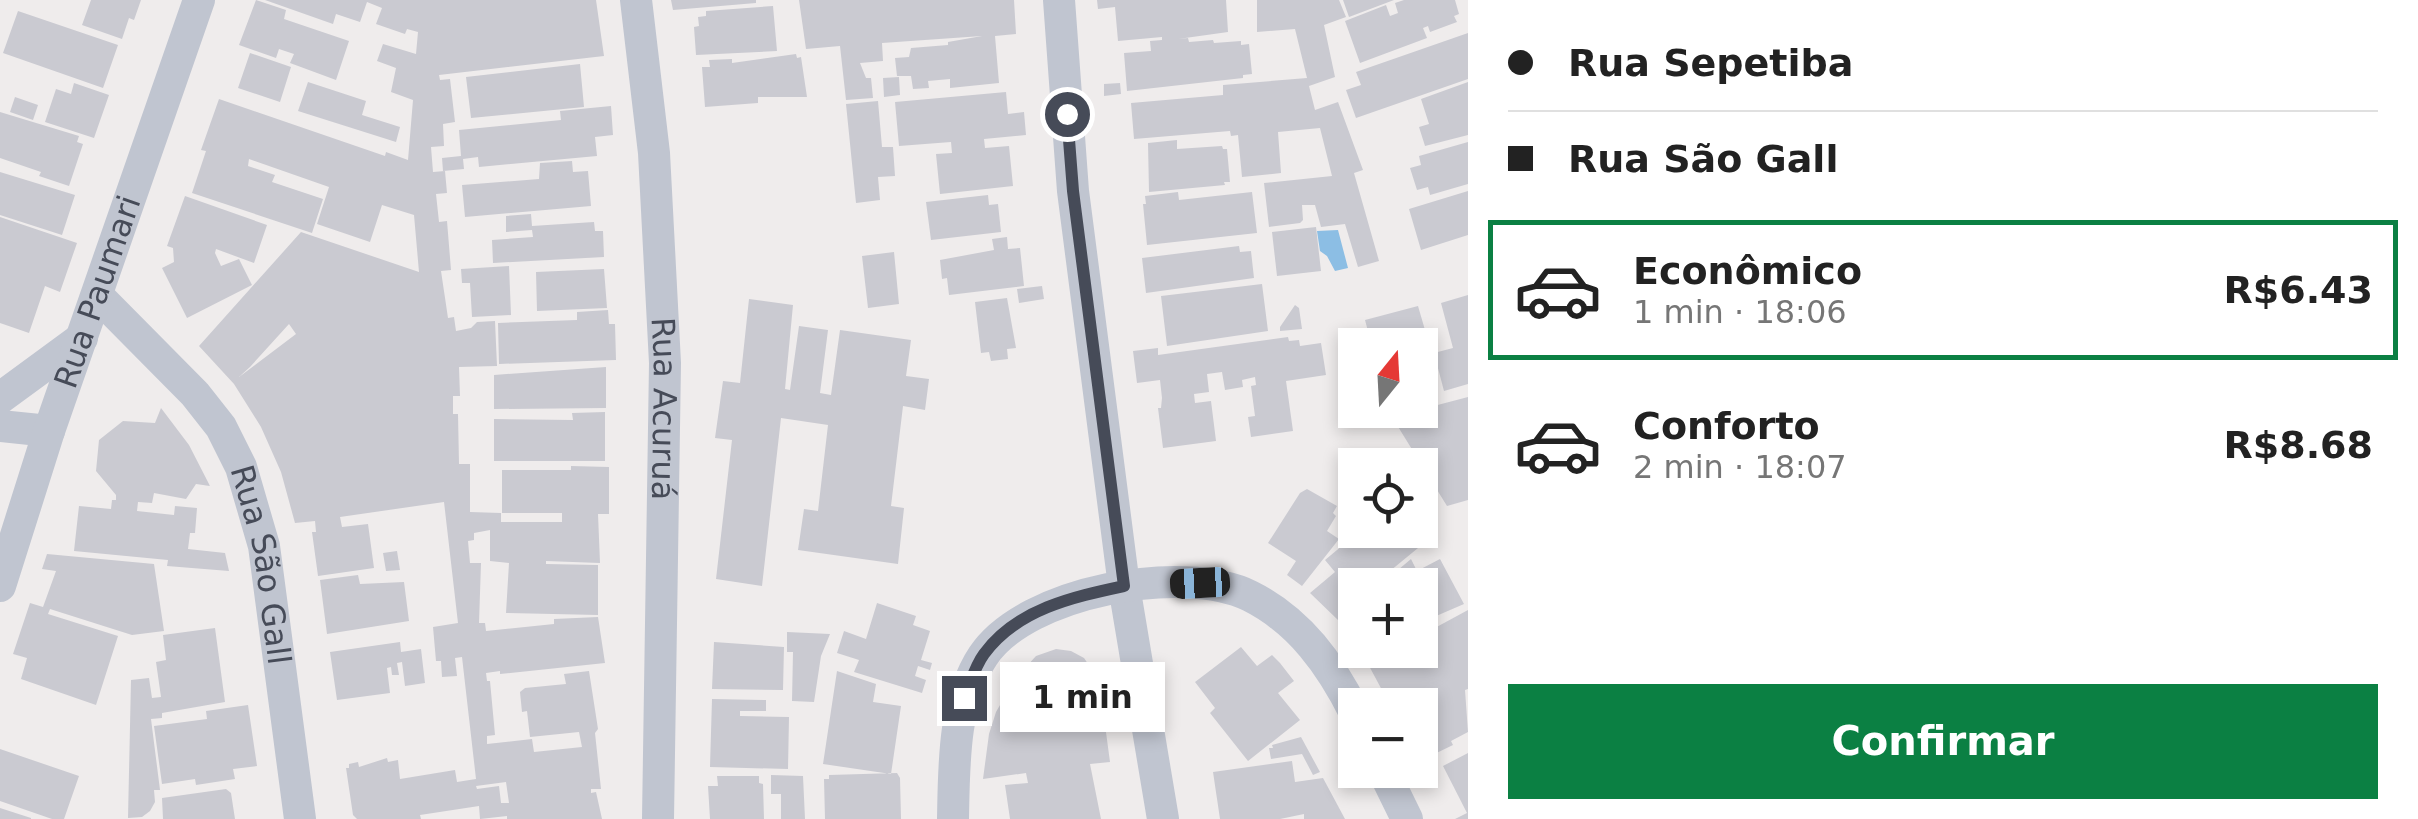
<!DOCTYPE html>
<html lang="pt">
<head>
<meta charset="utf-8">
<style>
  :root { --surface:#fff; --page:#f6f6f6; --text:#222; --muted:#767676; --line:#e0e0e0; --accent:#0b8043 }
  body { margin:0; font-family:"DejaVu Sans",sans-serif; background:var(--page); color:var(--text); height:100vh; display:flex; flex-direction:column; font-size:38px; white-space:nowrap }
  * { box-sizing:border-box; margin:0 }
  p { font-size:32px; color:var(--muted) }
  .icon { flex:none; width:55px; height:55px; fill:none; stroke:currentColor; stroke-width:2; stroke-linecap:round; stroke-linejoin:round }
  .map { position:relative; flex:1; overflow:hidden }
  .details { display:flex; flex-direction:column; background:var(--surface); width:950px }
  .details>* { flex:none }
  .hud { display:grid; align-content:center; height:220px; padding:0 40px; background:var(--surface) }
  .needle { width:65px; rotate:18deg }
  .buttons { position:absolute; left:1338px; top:328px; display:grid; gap:20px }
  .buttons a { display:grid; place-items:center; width:100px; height:100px; border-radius:0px; background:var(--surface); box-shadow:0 5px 15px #0003; font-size:50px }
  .end { position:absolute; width:45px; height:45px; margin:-22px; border:12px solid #464b58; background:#fff; box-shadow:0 0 0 5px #fff }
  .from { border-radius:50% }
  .bubble { position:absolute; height:70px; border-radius:0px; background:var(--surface); box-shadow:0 5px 15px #0003; font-size:32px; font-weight:600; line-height:70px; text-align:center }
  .car { position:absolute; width:30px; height:60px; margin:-30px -15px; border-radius:12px; box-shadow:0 0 8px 2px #0007; background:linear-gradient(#222 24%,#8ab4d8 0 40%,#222 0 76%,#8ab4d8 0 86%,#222 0) }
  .hud b { display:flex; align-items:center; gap:35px; height:95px; font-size:38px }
  .hud b+b { border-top:2px solid var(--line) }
  .hud i { width:25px; height:25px; background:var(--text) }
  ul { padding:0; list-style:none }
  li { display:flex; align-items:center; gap:30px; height:140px; margin:0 20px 15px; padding:0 20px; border:5px solid transparent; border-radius:0px }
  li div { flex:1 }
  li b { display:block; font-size:38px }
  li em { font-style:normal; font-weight:600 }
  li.current { border-color:var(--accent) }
  li>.icon { width:90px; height:90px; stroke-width:1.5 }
  .button { display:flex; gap:20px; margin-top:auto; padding:20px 40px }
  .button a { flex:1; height:115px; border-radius:0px; background:var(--accent); color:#fff; font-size:40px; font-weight:600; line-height:115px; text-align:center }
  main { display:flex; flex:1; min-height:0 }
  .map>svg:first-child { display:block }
  .water { fill:#8cbee4 }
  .building { fill:#cacad1; fill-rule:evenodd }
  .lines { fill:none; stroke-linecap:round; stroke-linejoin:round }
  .street { stroke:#c0c5d0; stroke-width:32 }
  .route { stroke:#464b58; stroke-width:12 }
  .labels { text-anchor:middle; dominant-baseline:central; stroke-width:10; stroke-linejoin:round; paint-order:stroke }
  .street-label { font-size:32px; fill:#464b58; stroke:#fff }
</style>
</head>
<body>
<main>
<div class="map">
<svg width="1468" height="819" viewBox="0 0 1468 819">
  <rect width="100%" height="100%" fill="#efecec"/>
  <path class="water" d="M1338,230L1348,268L1335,271L1327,256L1320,251L1317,231Z"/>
  <path class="building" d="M91,0H141L134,20L129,18L122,39L82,25Z
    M256,0L286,10L284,19L349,41L336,80L290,63L294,54L279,49L276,58L239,45Z
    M265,0H596L604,56L439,75L440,80L450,79L455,122L443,124L444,146L431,147L433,172L445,171L447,193L436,194L439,222L447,221L451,270L441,271L448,318L454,317L456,331L471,328L477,322L495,321L497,366L459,367L460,396H453V414H458L459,464H470V512L501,513V522H562V513H502V470H571V466L609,467V514H598L600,563L546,561V564L598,565V615L506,613L509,563L490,561V530L474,533V540L468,541L470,563H481L479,623H485L486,631L554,624V619L598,617L605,663L500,674V671L486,673L487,681H490L495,735L487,736V744L532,739L534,752L582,747L579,732L530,737L527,711L522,712L520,692L525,688L566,684L564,674L589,671L598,729L595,733L601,789H591V793L596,792L602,819H507V816L480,819L479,806L420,815L421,819H357L353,815L346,768H349V764L358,762L359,767L387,758L388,762L398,760L400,779L455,770L457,782L476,779L462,657L455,658L457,676L442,677L441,661H436L433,627L458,623L444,502L340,517L342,527L368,524L374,568L318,576L312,532H316L315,521L295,523L281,472L261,427L234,384L199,346L301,232L419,272L414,215L382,205L370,242L317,224L329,187L249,159L248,166L275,175L272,182L323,199L312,233L192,193L206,151L201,150L219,99L385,156L386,152L408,160L413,100L391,92L396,68L377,61L383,44L416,54L418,32L407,29L405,34L376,24L382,8L367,2L360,22L336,14L333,24ZM289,324L296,334L239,377L250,367ZM506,782L509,803H501L499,786L477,789L476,786Z
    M671,0H756V3L673,10Z
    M799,0H1014L1016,34L995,36L999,83L950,88V79L928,81L929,88L913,89L911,76H897L895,58L909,57L911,48L948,45V42L982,36L882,43L883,61L860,63L866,78H871L873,98L846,100L840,46L806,49Z
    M1097,0H1226L1228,32L1178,39L1188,38L1189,42L1213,40L1214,43L1241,41V45L1249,44L1252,74L1243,75V78L1127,91L1124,53L1151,51L1150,41L1162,40V37L1118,41L1115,7L1098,9Z
    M1257,0H1339L1346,17L1324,25L1335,77L1309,86L1315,110L1338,102L1363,170L1354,173L1379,261L1358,267L1345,224L1321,227L1315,205H1302L1303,220L1300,223L1269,227L1264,183L1332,176L1320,128L1278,132L1281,173L1242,177L1238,135L1231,136L1230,131L1134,139L1131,103L1223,95V85L1307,78L1295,29L1257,32Z
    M1343,0H1394L1349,17Z
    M1404,0H1455L1459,14L1454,16L1457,22L1430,32L1428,26L1423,28L1427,38L1360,63L1345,21L1386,5L1390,16L1398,13L1395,3Z
    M773,6L777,51L696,55L694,27L699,26L698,17L706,16V11Z
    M18,11L118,45L103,88L3,53Z
    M1468,33V79L1356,118L1346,90L1361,85L1356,72Z
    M250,53L291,67L280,102L238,88Z
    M796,54L797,58L801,57L807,97H758V103L705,107L702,67H710L709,60L732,59V63Z
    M580,64L584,107L471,118L466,77Z
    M899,77L900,95L884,97L883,78Z
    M308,82L366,101L362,115L400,127L396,142L298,111Z
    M1468,82V135L1425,146L1419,127L1429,124L1421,99Z
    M74,83L109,95L94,138L45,122L56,89L71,94Z
    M1120,83L1121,94L1104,96V84Z
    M1006,92L1008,114L1024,112L1026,135L984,139L985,148L1009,146L1013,186L940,194L936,154L952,153L951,142L899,146L895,102Z
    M15,97L38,105L33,120L10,112Z
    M878,101L882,147H893L895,176L878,177L880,200L856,203L846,104Z
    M611,106L613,135L595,137L597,156L479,167L478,157L463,159L464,169L443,171L442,158L461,156L459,130L561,120L560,111Z
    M0,112L79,136L77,142L83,144L69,186L39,176L41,172L0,158Z
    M1177,140V149L1222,146L1223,149H1227L1230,182H1224L1225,185L1149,192L1148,143Z
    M1468,142V184L1430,195L1428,187L1417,190L1410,168L1421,165L1419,156Z
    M572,161L573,172L588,171L591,206L465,217L462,185L539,179L540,163Z
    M0,172L75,195L62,235L0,215Z
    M1468,191V235L1421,250L1409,209Z
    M1178,192L1179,200L1252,192L1257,233L1147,245L1143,204H1146L1145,196Z
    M988,195L989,205L998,204L1001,232L931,240L926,202Z
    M185,196L267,225L254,263L216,249L215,253L221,266L239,259L252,285L187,318L162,268L174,262L173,248L167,246Z
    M531,214L532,226L594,222L595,231H603L604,257L493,263L492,240L533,237L532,230L506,232V216Z
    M0,217L77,243L60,292L45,286L29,333L0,323Z
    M1316,227L1321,271L1277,276L1272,232Z
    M1007,237L1008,249L1020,248L1024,286L949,295L947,278L942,279L940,260L994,250L992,239Z
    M1239,246L1240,252L1251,251L1254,278L1146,293L1142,258Z
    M894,252L899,304L868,308L862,256Z
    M509,266L511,315L472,317L470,283H462L461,269Z
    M604,269L607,308L537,311L536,272Z
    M1262,284L1268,331L1167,346L1161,296Z
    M1042,286L1044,299L1019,303L1017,289Z
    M1468,295V384L1444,391L1434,353L1453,348L1441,303Z
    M1007,298L1016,348L1007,349L1008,359L991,361L989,352L981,353L975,302Z
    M749,299L793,305L785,389L790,390L799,326L828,330L820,393L831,395L840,330L911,340L906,376L929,379L925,410L903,406L891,506L904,508L898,564L798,550L804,509L818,511L828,425L781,418L762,586L716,579L732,440L715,438L723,381L740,383Z
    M1295,305L1299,308L1302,329L1280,331V327Z
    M1418,306L1432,354L1420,357V345H1391L1387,334L1370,339L1365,320Z
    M608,310L609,324H615L616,360L499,364L498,323L577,320V312Z
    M1288,337L1289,341L1299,340L1300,346L1321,343L1326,375L1286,381L1293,431L1251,437L1248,417L1255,416L1251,386L1256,385L1255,377L1242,380L1243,387L1225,390L1222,372L1207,374L1209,392L1194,394L1195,403L1211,401L1216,441L1163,448L1158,408H1161L1162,398L1160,380L1137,383L1133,351L1158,348V355Z
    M606,367V408L494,409V375Z
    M1468,397V500L1447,506L1392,417Z
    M161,408L189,445L210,486L196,484L186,499L154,493L152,503L138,502L137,511L174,515L175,506L197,508L195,533H190L188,549L225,553L229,571L167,566L168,560L74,551L79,506L111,509L112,500H116V495L96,471L99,440L123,421L155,423Z
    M605,412V461H494V419L573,420L572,413Z
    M1307,489L1337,506L1333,513L1336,516L1327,531L1339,539L1302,586L1287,575L1296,561L1268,543L1300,493Z
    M1361,530H1402L1418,548L1373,585H1355V606L1338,620L1310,593L1335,572L1325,560Z
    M397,551L400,570L386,571L383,553Z
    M47,554L154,564L164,631L132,635L50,609L48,614L118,636L96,705L21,679L27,658L13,654L30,603L43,607L56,571L42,569Z
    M1411,559L1417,571L1440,559L1464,604L1420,623V585H1380Z
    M358,575L360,584L404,582L409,621L327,634L320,580Z
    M877,603L916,616L913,625L930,631L921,660L932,663L930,670L918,666L915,676L926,680L922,693L854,672L859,660L837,653L844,631L866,639Z
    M1468,610V689L1465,690L1468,732L1451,741L1453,745L1420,761V705H1390L1368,664L1394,650H1420V636Z
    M215,628L225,702L162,713V718L151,719L160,790H154L155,802L150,811L142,817L128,818L131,680L149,678L152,698L161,697L156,662L166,660L163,635Z
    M787,632L830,634L821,656L814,702L792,701L793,652H787Z
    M400,642L401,652L421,649L425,683L405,686L402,662L397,663L399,675H392L391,667L387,668L390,693L337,700L330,652Z
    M714,642L784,647L783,690L712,689Z
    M1241,647L1257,666L1272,655L1280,663L1294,681L1278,693L1300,720L1248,761L1210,713L1215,708L1195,682Z
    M1056,649L1071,651L1084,658L1099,680L1110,762L1090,764L1101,819H1010L1005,785L1028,783L1026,773L983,779L989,734L996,712L1015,679L1036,656Z
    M837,671L876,684L873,702L901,706L891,774L823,764Z
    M712,699L766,700V711H740V716L789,717L788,769L710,767Z
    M248,705L257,766L233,769L235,779L196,785L195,779L162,784L154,726L207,719L206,711Z
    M1301,737L1320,772L1313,775L1302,754L1271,759L1269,748H1273L1272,745Z
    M0,749L79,776L64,819H52L0,801Z
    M1468,753V819H1455L1467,813L1443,766Z
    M1292,761L1295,782L1323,778L1345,819H1304V814L1280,819H1220L1213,772Z
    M897,773L900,778L901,819H825L824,779H829V775Z
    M771,775L803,776L805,819H781V794H771Z
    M717,776H759V783L763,784L764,819H710L708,786H718Z
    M226,789L231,793L235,819H163L162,798Z
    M0,808L31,818V819H0Z"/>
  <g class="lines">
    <g class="street">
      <path id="s1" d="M636,0L654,153L665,363L658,819"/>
      <path d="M1059,0L1073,191L1124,586L1163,819"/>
      <path id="s2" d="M98,296L195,394L221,427L241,467L264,546L300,819"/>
      <path d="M0,398L82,338"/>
      <path d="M0,426L49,431"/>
      <path id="s3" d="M0,586L49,431L199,0"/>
      <path d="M1383,770L1407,819"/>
      <path d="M953,819C954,767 953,701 983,656C1026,591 1183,563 1250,596C1300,621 1331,665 1355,713"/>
    </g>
  </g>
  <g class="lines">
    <path class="route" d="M964,698C970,684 975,666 984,654C1017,609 1073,597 1124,586L1073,191L1067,114"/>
  </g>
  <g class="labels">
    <g class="street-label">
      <text stroke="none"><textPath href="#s3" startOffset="310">Rua Paumari</textPath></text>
      <text stroke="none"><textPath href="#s1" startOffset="410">Rua Acuruá</textPath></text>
      <text stroke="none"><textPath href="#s2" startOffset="325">Rua São Gall</textPath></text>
    </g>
  </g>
</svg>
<div class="buttons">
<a><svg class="needle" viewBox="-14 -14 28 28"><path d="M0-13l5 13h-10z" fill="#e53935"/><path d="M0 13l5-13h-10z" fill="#767676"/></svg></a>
<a><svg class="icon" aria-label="locate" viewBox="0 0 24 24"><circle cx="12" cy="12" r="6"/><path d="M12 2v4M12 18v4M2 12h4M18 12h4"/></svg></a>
<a>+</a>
<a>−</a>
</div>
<i class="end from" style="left:1067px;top:114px"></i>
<i class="end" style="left:964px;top:698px"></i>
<div class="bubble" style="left:1000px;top:662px;width:165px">1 min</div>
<i class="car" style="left:1200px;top:583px;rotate:267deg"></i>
</div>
<section class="details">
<div class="hud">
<b><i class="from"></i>Rua Sepetiba</b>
<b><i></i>Rua São Gall</b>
</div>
<ul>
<li class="current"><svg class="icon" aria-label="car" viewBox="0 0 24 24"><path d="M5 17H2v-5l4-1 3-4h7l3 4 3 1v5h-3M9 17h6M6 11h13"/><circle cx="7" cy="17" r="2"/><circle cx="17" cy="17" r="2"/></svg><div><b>Econômico</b><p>1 min · 18:06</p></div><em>R$6.43</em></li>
<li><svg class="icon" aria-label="car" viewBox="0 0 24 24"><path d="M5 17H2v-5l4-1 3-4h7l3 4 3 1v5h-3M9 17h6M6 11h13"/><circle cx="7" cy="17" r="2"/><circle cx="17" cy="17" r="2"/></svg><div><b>Conforto</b><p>2 min · 18:07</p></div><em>R$8.68</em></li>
</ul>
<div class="button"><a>Confirmar</a></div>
</section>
</main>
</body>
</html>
